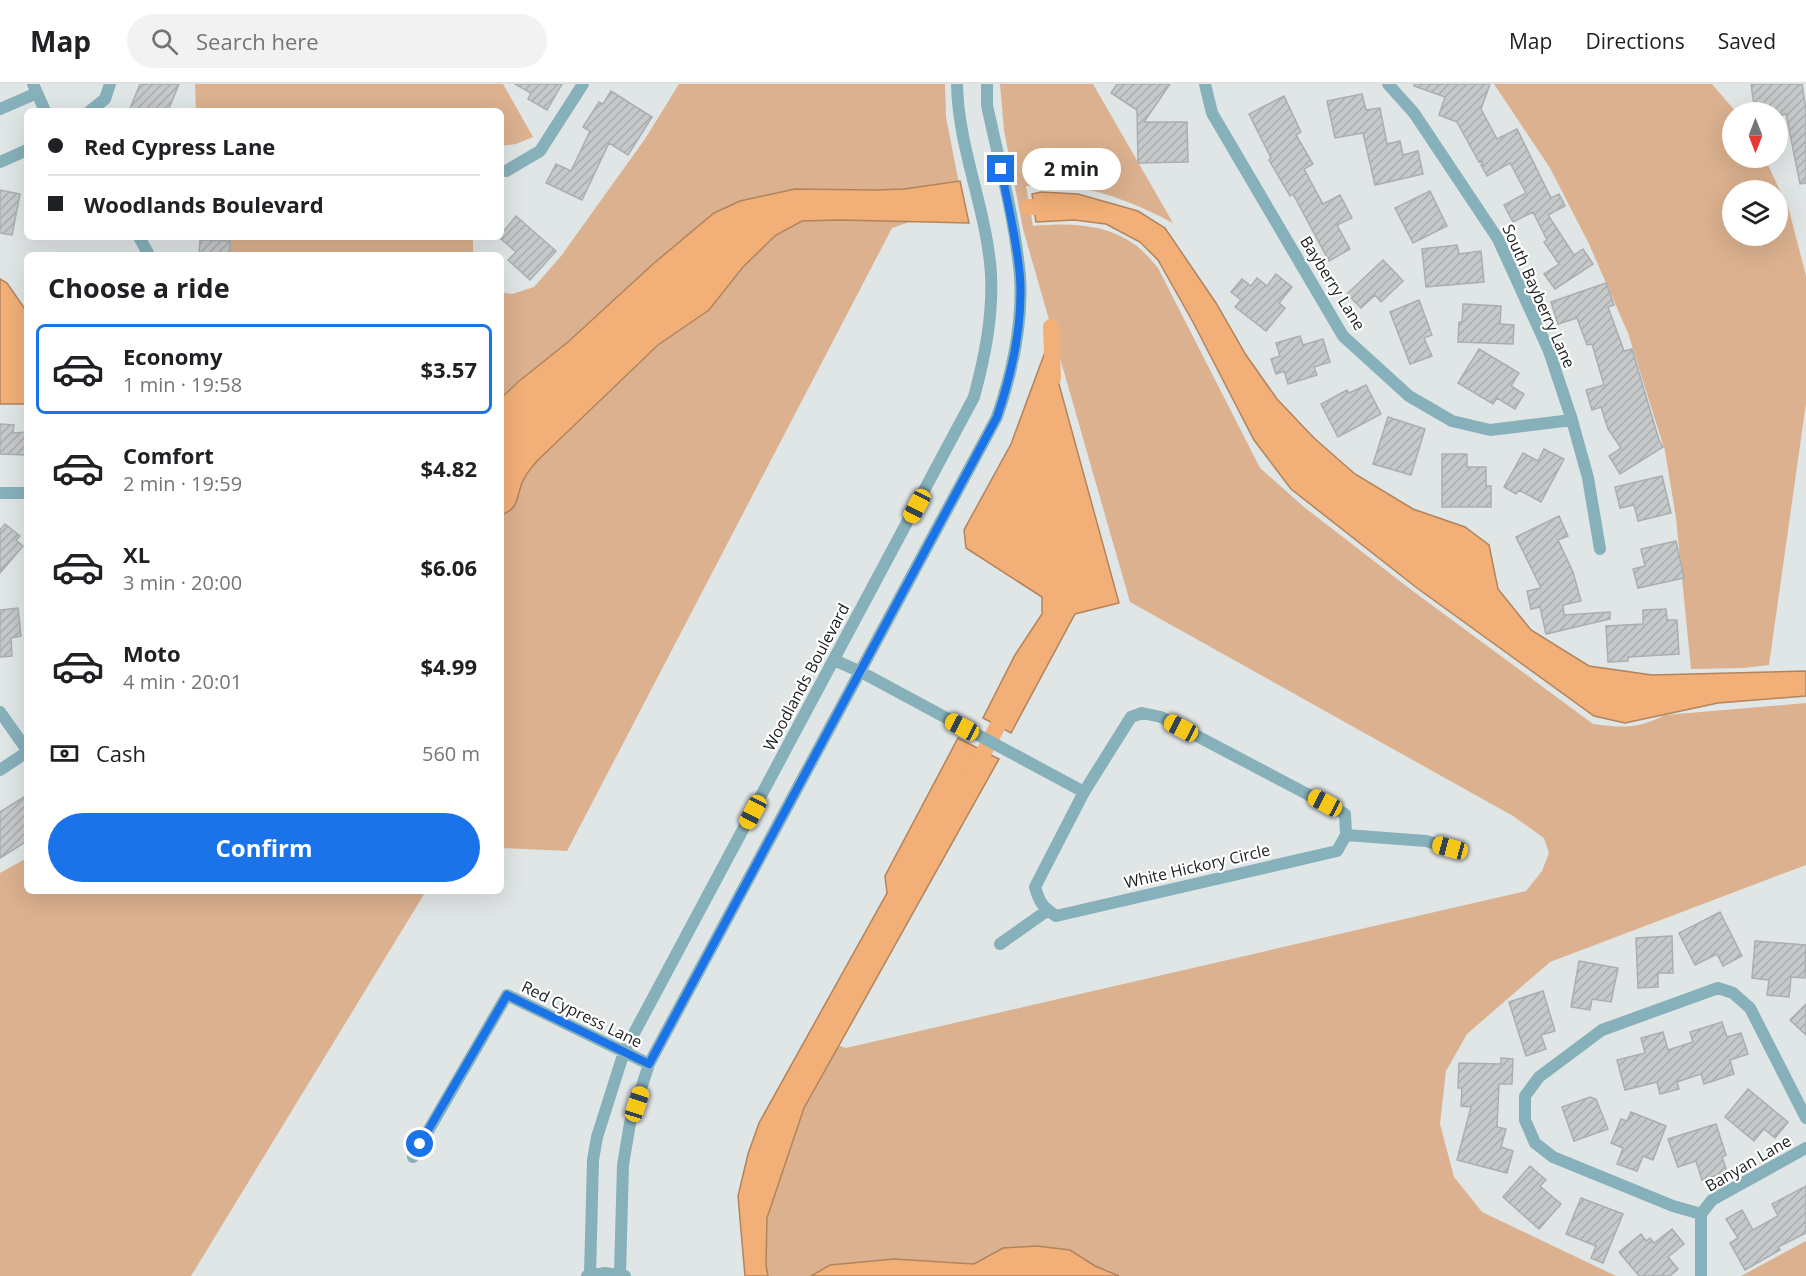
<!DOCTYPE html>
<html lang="en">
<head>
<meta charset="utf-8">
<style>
  :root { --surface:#fff; --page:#f2f2f2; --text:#202124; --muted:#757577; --line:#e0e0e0; --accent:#1a73e8 }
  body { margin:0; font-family:"Open Sans",sans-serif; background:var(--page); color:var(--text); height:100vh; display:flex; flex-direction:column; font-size:22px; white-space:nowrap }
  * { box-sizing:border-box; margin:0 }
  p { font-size:20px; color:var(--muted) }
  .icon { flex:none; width:33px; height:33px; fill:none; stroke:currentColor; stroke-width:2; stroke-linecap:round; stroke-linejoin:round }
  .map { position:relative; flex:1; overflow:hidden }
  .drawer { position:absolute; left:24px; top:168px; width:480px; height:642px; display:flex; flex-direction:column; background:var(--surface); border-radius:9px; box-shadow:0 6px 24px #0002 }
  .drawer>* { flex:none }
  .hud { position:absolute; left:24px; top:24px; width:480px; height:132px; border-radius:9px; box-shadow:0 6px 24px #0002; display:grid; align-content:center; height:132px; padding:0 24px; background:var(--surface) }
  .needle { width:39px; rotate:180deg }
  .buttons { position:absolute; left:1722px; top:18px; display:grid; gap:12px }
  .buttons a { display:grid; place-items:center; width:66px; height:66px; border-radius:50%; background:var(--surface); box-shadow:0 6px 24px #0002; font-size:30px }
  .end { position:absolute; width:27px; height:27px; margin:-14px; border:8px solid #1a73e8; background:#fff; box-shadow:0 0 0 3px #fff }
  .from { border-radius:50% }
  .bubble { position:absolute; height:42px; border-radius:21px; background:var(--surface); box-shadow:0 6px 24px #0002; font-size:20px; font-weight:700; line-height:42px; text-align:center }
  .car { position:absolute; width:18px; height:36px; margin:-18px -9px; border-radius:8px; box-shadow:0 0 4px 2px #0007; background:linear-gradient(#f5c518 24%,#345 0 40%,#f5c518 0 76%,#345 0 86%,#f5c518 0) }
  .hud b { display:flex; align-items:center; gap:21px; height:57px; font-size:22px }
  .hud b+b { border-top:2px solid var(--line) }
  .hud i { width:15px; height:15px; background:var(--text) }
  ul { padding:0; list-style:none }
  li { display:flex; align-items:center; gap:18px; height:90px; margin:0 12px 9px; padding:0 12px; border:3px solid transparent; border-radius:9px }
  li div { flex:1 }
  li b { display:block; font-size:22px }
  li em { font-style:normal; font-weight:700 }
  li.selected { border-color:var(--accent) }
  li>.icon { width:54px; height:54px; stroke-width:1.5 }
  h2 { padding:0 24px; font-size:27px; line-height:72px }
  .pay { display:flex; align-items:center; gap:15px; height:66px; padding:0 24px; font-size:22px }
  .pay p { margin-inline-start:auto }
  .primary-button { display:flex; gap:12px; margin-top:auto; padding:12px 24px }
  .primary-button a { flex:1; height:69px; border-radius:36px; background:var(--accent); color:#fff; font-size:24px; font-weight:700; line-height:69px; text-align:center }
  header { display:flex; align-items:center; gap:36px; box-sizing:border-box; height:84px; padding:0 30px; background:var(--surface); border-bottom:2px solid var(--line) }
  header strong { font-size:28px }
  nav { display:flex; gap:33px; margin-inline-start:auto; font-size:21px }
  .search { width:420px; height:54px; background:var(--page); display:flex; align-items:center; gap:15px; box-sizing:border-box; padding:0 21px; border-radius:33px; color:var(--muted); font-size:22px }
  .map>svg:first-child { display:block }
  .green { fill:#dbb18f; fill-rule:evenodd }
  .water { fill:#f2af77; stroke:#b2845c; stroke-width:1.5 }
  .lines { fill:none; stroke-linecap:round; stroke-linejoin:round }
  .canal { stroke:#f2af77; stroke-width:16 }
  .building { fill:url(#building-hatch); stroke:#a9aeaf; stroke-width:1.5 }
  .street { stroke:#86b0ba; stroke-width:12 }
  .route { stroke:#1a73e8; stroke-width:8 }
  .labels { text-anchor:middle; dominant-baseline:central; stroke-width:4.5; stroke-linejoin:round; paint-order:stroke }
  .street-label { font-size:16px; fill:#1c1e1e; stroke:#fff }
</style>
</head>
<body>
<header>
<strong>Map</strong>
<div class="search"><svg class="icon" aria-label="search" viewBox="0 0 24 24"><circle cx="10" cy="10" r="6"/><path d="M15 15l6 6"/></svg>Search here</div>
<nav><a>Map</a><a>Directions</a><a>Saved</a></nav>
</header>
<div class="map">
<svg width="1806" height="1192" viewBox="0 0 1806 1192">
  <defs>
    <pattern id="building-hatch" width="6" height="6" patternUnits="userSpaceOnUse" patternTransform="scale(1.5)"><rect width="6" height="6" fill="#c5c9ca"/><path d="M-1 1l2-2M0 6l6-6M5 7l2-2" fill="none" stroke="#a9acad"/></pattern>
  </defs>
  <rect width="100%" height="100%" fill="#e0e5e6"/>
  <path class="green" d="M195,0H503L533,53L516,60L501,62V27H196Z
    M679,0H945L946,33L963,120L892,144L567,767L501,764V208L512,210L534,203L561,172L645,55Z
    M1000,0H1093L1173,139C1139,121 1101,105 1063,102C1051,102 1038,102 1026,102L1033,142C1068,139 1104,139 1134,160C1143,166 1151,176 1158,184L1260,384L1304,423L1414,508L1593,640C1623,644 1637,645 1665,631L1806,619V781L1550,878L1467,950L1446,987L1440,1040L1454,1093L1482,1128L1616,1192H759L772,1051L828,958L846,964L1526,807L1542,787L1549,769L1544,754L1513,732L1130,518L1023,145L1004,46Z
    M1494,0H1712L1736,28H1732V74H1764L1767,79L1789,126L1806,192V319L1769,581L1743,584L1691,585L1676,434L1665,367L1628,249L1589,160L1550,84ZM1732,106H1778V152H1732Z
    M224,153H473V171H230Z
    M27,774V807H426L191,1192H0V789Z
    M1806,1157V1192H1741Z"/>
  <path class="water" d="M960,97L969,139L840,136L802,137L776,151L743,183L709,226L658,261L537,377C533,382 528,387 525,393C515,409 522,424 501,431V314L518,298L568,258L653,180L714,129L740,117L795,105L875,106L904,105Z
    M1041,108L1078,110L1138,127L1165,144L1216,219L1246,271L1277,315L1314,354L1355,390L1413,425L1465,443L1489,461L1498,505L1531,546L1589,582L1652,591L1806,587V612L1718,619L1625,639L1594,632L1417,504L1291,405L1254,356L1193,238L1158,176L1140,158L1106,140L1074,136L1036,138L1032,110Z
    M0,195L7,199L27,228V320H0Z
    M1048,260L1119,519L1075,530L1011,649L983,634L1015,571L1042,530V513L966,464L964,446L1011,360Z
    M958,654L999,675L804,1024L767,1134L766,1181L768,1192H745L738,1112L748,1070L759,1039L887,809L885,792Z
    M1037,1162L1070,1166L1095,1182L1119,1192H811L830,1181L894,1175L974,1180L1003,1164Z"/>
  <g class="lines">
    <path class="canal" d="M1029,123H1056
      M1051,243L1053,294
      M974,687L1008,622"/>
  </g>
  <path class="building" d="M140,0H179L168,27H129Z
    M515,0H562L547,26L528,15L531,9Z
    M1117,0H1170L1144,38H1187L1188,78L1138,79L1137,26L1111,9Z
    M1414,0H1490L1481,25L1497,55L1517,45L1551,114L1559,110L1565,122L1548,131L1574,171L1583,165L1593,180L1555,205L1544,190L1559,180L1544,158L1547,156L1533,128L1513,138L1504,121L1526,109L1510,79L1487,92L1481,81H1483L1482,77L1479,78L1457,38L1439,31L1445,13L1414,2Z
    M1751,0H1802L1806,26V99L1800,100L1786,30L1778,32V28H1755Z
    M611,7L652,33L628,71L609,59L582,116L546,99L556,80L571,87L590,47L583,43L599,18L603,20Z
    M1362,10L1366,26L1380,24L1387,60L1400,57L1403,71L1418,67L1423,90L1375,101L1363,49L1335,54L1327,17Z
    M1284,12L1301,48L1296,51L1313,80L1304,85L1323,120L1340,111L1352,134L1337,141L1350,165L1329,177L1293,110L1290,112L1269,76L1271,74L1249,30Z
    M0,106L20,110L12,151L0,149Z
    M1430,107L1447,142L1413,159L1395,124Z
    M516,132L556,167L530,196L508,176L516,168L499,153Z
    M200,156L230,157V171H199Z
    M1457,161L1459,170L1481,167L1484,198L1426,203L1422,165Z
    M1383,176L1403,197L1381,218L1375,211L1361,224L1347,210Z
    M1276,190L1292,203L1279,219L1285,224L1266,247L1235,223L1241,216L1231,208L1242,195L1251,202L1257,194L1267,202Z
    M1606,199L1614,221L1608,223L1624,267L1632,265L1659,356L1663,363L1620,390L1609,372L1621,364L1608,345L1601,323L1592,326L1586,306L1604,301L1592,260L1587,261L1577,234L1558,240L1551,218Z
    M1419,216L1432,251L1424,254L1432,272L1410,280L1390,228Z
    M1463,220L1501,222L1500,240L1514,241L1513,260L1458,258L1459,238H1462Z
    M1300,252L1303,261L1323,255L1330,278L1314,283L1317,291L1288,300L1284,287L1276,290L1271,275L1280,272L1276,259Z
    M1479,265L1519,289L1511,302L1524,310L1515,325L1497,314L1493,320L1458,299Z
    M1366,301L1381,330L1338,353L1321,320L1347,306L1349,309Z
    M1388,333L1425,345L1411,391L1373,380Z
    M0,340L14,341L13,349L27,348V371L0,370Z
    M1544,365L1564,375L1541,418L1519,406L1516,410L1504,403L1523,369L1538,377Z
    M1442,370H1467V383H1486V402H1491V423H1442Z
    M1662,392L1671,429L1638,437L1634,421L1620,424L1615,403Z
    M1559,432L1568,452L1558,456L1573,488L1581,517L1563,521L1564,531L1610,528V535L1546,550L1540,523L1531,525L1527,507L1541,504L1516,453Z
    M5,440L20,452L16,456L23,462L0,489V446Z
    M1676,457L1684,494L1638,504L1633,485L1645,482L1641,465Z
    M18,524L21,552L11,554L12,572L0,573V526Z
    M1666,525L1667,536H1677L1679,570L1628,573V577L1608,578L1606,542L1643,540V526Z
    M27,711V757L0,774V728Z
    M1720,828L1742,872L1723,882L1717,870L1695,881L1679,849Z
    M1672,852L1673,889H1658V903L1638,904L1636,854Z
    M1755,857L1806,861L1805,894L1791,893L1789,913L1767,911L1769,896L1752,894Z
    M1579,877L1618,884L1611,918L1592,915L1590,926L1571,923Z
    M1543,907L1555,947L1541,951L1546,965L1526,972L1509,918Z
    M1806,920V951L1790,936Z
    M1722,938L1727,953L1741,949L1748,970L1730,976L1734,990L1704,1000L1701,990L1677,998L1679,1005L1660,1010L1657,998L1625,1006L1617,976L1645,969L1641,954L1663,948L1668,966L1693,958L1690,948Z
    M1501,974L1513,975L1512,1000H1499L1497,1043L1506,1045L1501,1063L1513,1067L1507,1089L1457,1076L1471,1023L1461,1022L1462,1004H1458L1459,979L1501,980Z
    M1748,1005L1788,1038L1775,1054L1764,1045L1754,1057L1725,1033Z
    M1590,1013L1596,1015L1608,1045L1574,1057L1562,1023Z
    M1631,1028L1666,1042L1653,1076L1643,1072L1637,1087L1617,1080L1623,1064L1611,1059L1621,1035L1627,1037Z
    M1716,1040L1726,1071L1722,1073L1727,1088L1702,1096L1696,1077L1678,1083L1668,1055Z
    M1530,1082L1546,1096L1540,1102L1561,1120L1539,1145L1503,1113Z
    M1806,1102V1149L1778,1163L1780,1166L1745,1186L1730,1159L1738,1154L1726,1135L1742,1126L1753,1146L1778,1132L1772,1120Z
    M1581,1114L1623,1130L1603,1179L1591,1174L1596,1162L1566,1150Z
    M1672,1145L1684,1160L1668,1173L1678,1185L1670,1192H1639L1619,1168L1641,1150L1646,1157L1650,1154L1654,1159Z"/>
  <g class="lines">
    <path class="street" d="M33,0L45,27
      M1205,0L1212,29L1343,252L1409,312L1452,337L1490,346L1572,336
      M1388,0L1414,29L1498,155L1549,267L1572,336L1588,394L1600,465
      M0,25L37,9
      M90,27L105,15L110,0
      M0,78L27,66
      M506,87L540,67L583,0
      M139,153L149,171
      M0,409H27
      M834,576L861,588L1084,708
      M0,628L27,666
      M1142,629L1161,633L1345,730L1346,751L1337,767L1056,832C1042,822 1040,820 1035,803L1084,708L1131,633Z
      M0,686L27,668
      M1346,751L1426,757L1450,764
      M1000,860L1048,826
      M413,1073L507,911L649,980
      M1701,1130L1673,1122L1553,1073L1535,1059L1525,1036V1012L1539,993L1602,946L1718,904L1733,909L1750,924L1806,1034
      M620,1190L623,1081L630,1039L649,980L997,333C1012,289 1023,239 1020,193C1015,135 999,78 987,21V0
      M590,1191L593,1076L597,1053L624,968L974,313C985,272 993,233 991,190C987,126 958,64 957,0
      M587,1192L605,1189L625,1192
      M1701,1192V1130L1712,1116L1806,1064"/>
  </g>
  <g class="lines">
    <path class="route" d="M420,1060L507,911L649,980L997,333C1012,289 1023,240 1020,193C1017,157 1008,121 1001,85"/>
  </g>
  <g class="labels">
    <g class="street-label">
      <text transform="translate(1333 199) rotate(58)">Bayberry Lane</text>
      <text transform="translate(1539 212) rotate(66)">South Bayberry Lane</text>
      <text transform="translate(806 593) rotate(-62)">Woodlands Boulevard</text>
      <text transform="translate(1197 782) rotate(-13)">White Hickory Circle</text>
      <text transform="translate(582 930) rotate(26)">Red Cypress Lane</text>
      <text transform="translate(1748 1079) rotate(-30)">Banyan Lane</text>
    </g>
  </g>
</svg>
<div class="buttons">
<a><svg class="needle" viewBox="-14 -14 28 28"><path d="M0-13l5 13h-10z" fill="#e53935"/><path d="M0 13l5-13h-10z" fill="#757577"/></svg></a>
<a><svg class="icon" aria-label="layers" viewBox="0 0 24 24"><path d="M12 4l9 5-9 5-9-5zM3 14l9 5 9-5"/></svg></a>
</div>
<i class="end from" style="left:420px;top:1060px"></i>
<i class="end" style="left:1001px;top:85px"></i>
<div class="bubble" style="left:1022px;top:64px;width:99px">2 min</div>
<i class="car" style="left:917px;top:422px;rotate:208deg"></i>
<i class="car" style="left:962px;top:643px;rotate:298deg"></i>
<i class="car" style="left:1181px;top:644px;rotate:298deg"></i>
<i class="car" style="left:1325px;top:719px;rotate:298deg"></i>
<i class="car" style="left:753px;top:728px;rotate:208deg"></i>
<i class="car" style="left:1450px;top:764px;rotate:285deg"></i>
<i class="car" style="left:637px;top:1020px;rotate:18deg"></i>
<div class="hud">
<b><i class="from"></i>Red Cypress Lane</b>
<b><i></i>Woodlands Boulevard</b>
</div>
<section class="drawer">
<h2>Choose a ride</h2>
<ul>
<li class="selected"><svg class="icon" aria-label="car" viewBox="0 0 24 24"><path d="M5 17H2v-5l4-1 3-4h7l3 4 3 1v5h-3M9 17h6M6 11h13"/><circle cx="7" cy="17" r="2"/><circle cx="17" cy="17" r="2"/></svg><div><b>Economy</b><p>1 min · 19:58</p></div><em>$3.57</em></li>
<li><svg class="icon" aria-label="car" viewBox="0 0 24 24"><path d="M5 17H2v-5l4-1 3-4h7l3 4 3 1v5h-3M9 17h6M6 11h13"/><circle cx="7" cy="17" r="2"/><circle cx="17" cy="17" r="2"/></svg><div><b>Comfort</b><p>2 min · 19:59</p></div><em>$4.82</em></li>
<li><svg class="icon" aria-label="car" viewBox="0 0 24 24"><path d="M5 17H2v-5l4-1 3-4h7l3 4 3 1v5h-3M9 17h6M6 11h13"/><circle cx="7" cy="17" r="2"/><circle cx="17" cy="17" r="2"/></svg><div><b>XL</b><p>3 min · 20:00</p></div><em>$6.06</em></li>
<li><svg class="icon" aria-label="car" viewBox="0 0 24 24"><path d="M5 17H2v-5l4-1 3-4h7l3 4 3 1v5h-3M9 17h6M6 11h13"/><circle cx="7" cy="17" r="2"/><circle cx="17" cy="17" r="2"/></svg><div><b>Moto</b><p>4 min · 20:01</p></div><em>$4.99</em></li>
</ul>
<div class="pay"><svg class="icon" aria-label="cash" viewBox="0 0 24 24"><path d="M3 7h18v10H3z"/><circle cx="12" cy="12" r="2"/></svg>Cash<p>560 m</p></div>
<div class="primary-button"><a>Confirm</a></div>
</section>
</div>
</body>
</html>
